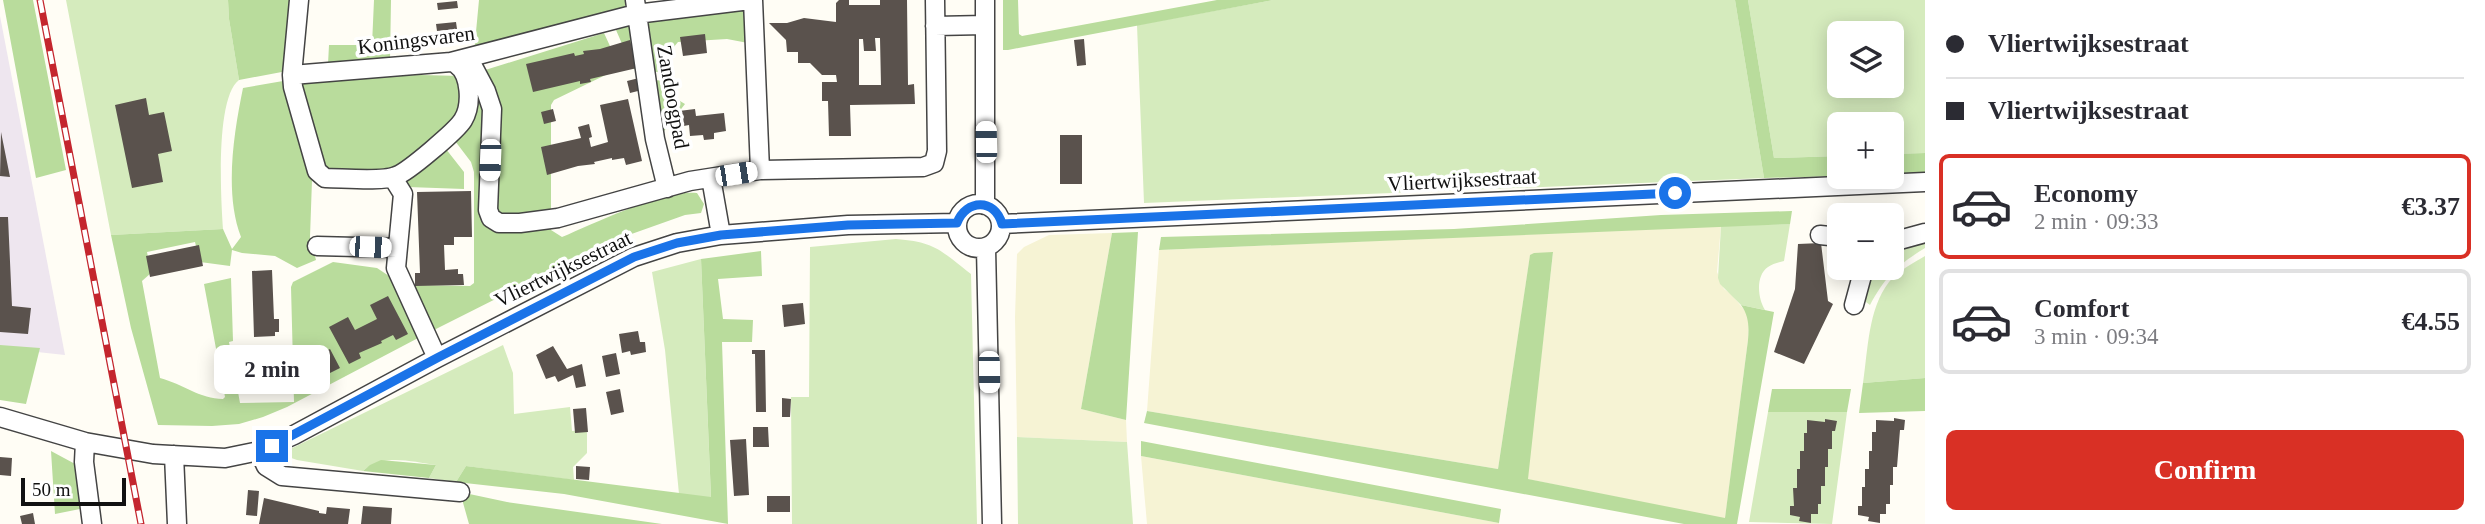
<!DOCTYPE html>
<html lang="en">
<head>
<meta charset="utf-8">
<style>
  :root { --surface:#fff; --page:#f7f7f7; --text:#2b2b33; --muted:#7c7c81; --line:#e1e1e2; --accent:#d93025 }
  body { margin:0; font-family:Georgia,serif; background:var(--page); color:var(--text); height:100vh; display:flex; flex-direction:column; font-size:26px; white-space:nowrap }
  * { box-sizing:border-box; margin:0 }
  p { font-size:23px; color:var(--muted) }
  .icon { flex:none; width:38px; height:38px; fill:none; stroke:currentColor; stroke-width:2; stroke-linecap:round; stroke-linejoin:round }
  .map { position:relative; flex:1; overflow:hidden }
  .side { display:flex; flex-direction:column; background:var(--surface); width:560px }
  .side>* { flex:none }
  .banner { display:grid; align-content:center; height:154px; padding:0 21px; background:var(--surface) }
  .tools { position:absolute; left:1827px; top:21px; display:grid; gap:14px }
  .tools a { display:grid; place-items:center; width:77px; height:77px; border-radius:10px; background:var(--surface); box-shadow:0 4px 18px #0003; font-size:35px }
  .scale { position:absolute; left:21px; bottom:18px; width:105px; box-sizing:border-box; padding-left:7px; border:4px solid #111; border-top:0; font-size:19px; line-height:24px; white-space:nowrap; color:#111; -webkit-text-stroke:5px #fff; paint-order:stroke }
  .end { position:absolute; width:32px; height:32px; margin:-16px; border:9px solid #1a73e8; background:#fff; box-shadow:0 0 0 4px #fff }
  .from { border-radius:50% }
  .bubble { position:absolute; height:49px; border-radius:10px; background:var(--surface); box-shadow:0 4px 18px #0003; font-size:23px; font-weight:700; line-height:49px; text-align:center }
  .car { position:absolute; width:21px; height:42px; margin:-21px -10px; border-radius:9px; box-shadow:0 0 5px 2px #0007; background:linear-gradient(#fff 24%,#345 0 40%,#fff 0 76%,#345 0 86%,#fff 0) }
  .banner b { display:flex; align-items:center; gap:24px; height:66px; font-size:26px }
  .banner b+b { border-top:2px solid var(--line) }
  .banner i { width:18px; height:18px; background:var(--text) }
  ul { padding:0; list-style:none }
  li { display:flex; align-items:center; gap:21px; height:105px; margin:0 14px 10px; padding:0 7px; border:4px solid var(--line); border-radius:10px }
  li div { flex:1 }
  li b { display:block; font-size:26px }
  li em { font-style:normal; font-weight:700 }
  li.active { border-color:var(--accent) }
  li>.icon { width:63px; height:63px; stroke-width:1.5 }
  .button { display:flex; gap:14px; margin-top:auto; padding:14px 21px }
  .button a { flex:1; height:80px; border-radius:10px; background:var(--accent); color:#fff; font-size:28px; font-weight:700; line-height:80px; text-align:center }
  main { display:flex; flex:1; min-height:0 }
  .map>svg:first-child { display:block }
  .industrial { fill:#eee6ef }
  .farmland { fill:#f6f3d4 }
  .green { fill:#d5ebbd; fill-rule:evenodd }
  .forest { fill:#b9dc9c }
  .building { fill:#5a524d; fill-rule:evenodd }
  .lines { fill:none; stroke-linecap:round; stroke-linejoin:round }
  .minor-casing { stroke:#444; stroke-width:21 }
  .minor { stroke:#fff; stroke-width:18 }
  .rail-casing { stroke:#c4262e; stroke-width:7 }
  .rail { stroke:#fff; stroke-width:4.5; stroke-dasharray:13; stroke-linecap:butt }
  .route { stroke:#1a73e8; stroke-width:9 }
  .labels { text-anchor:middle; dominant-baseline:central; stroke-width:7; stroke-linejoin:round; paint-order:stroke }
  .street-label { font-size:21px; fill:#111; stroke:#fff }
</style>
</head>
<body>
<main>
<div class="map">
<svg width="1925" height="524" viewBox="0 0 1925 524">
  <rect width="100%" height="100%" fill="#fffdf5"/>
  <path class="industrial" d="M0,16L65,355L0,348Z"/>
  <path class="farmland" d="M1721,226L1717,272L1724,289L1731,294L1746,312L1749,322L1748,340L1725,519L1527,479L1553,253L1530,256L1498,469L1147,411L1159,250Z
    M1112,233L1081,409L1126,420L1127,442L1017,437L1015,317L1017,254L1024,247L1049,235Z
    M1141,456L1499,523V524H1147Z"/>
  <path class="green" d="M66,0H228L229,19L239,80C215,98 221,200 223,229L111,235Z
    M1273,0H1735L1764,178L1144,203L1137,25Z
    M1748,0H1925V153L1892,154V124H1839V156L1774,158ZM1839,33H1892V86H1839Z
    M1790,224L1784,261C1779,262 1772,264 1768,267C1755,276 1758,299 1765,310L1741,305L1720,284L1718,278L1721,226Z
    M1925,238V248C1896,266 1886,276 1870,305L1862,299L1874,268H1892V251Z
    M896,239C936,242 941,251 971,274L977,524H792L791,397H809L810,247Z
    M1925,256V378L1863,383C1868,350 1868,309 1889,282C1898,271 1913,263 1925,256Z
    M701,259L711,498L679,494L665,350L652,272Z
    M503,345L513,373L514,414L570,407L572,431L587,430V453L573,467L574,480L466,466L456,482L429,478L436,465C412,462 383,453 363,471L297,460L280,454Z
    M1768,412H1847L1832,524L1749,522Z
    M1017,437L1127,442L1133,524H1018Z"/>
  <path class="forest" d="M3,0H33L66,170L36,178Z
    M228,0H293L287,71L239,80L229,19Z
    M374,0H391L390,60L328,64L329,45H372Z
    M479,0H625V9L474,53Z
    M1003,0H1018L1019,34L1022,36L1217,0H1273L1008,50H1003Z
    M1735,0H1748L1774,158L1839,156V176L1764,178Z
    M749,7L748,43L727,39L678,42L668,54L665,73L633,69L616,30L643,21Z
    M604,33L620,68L554,100L551,105V230L562,237C595,223 665,189 697,193L704,204L701,213L685,215L609,242L430,332L413,285L470,286L474,283V172L471,162L452,137L474,77L482,71Z
    M421,75L462,76L458,117L395,170L325,175L297,79Z
    M643,79L665,81C666,92 675,98 685,104L661,135Z
    M283,81L312,180L310,237L316,260L297,268L275,256L242,253L232,250L230,266L200,262L195,242L147,252L151,273L142,281L160,378C183,384 200,399 223,399L225,397L204,284L231,278L233,341L229,342L240,403L294,402L291,287L293,282L333,262L377,268L389,276L394,282L420,337L287,407L263,417L239,424L212,426L158,425L131,328L111,235L223,229L232,249L241,237C224,193 234,132 243,88Z
    M442,144L464,172V189L408,187L403,178Z
    M1925,153V173L1892,174V154Z
    M1792,211L1790,224L1159,250L1161,237L1454,229L1661,215Z
    M1138,232L1126,420L1081,409L1112,233Z
    M761,251L762,276L718,279L723,319L753,320L752,342H722L728,524L564,494L456,482L466,466L711,497L701,259Z
    M1553,252L1528,479L1725,518L1748,340C1749,327 1749,316 1741,305L1774,312L1737,524H1684L1144,423L1147,411L1498,469L1530,255L1534,253Z
    M0,345L40,348L26,404L0,400Z
    M1925,378V411L1859,413L1863,383Z
    M1772,389H1851L1847,412H1768Z
    M1141,441L1501,509L1499,523L1141,456Z
    M51,451L77,465L80,509L55,514Z
    M381,460L436,465L429,478L363,471L370,465Z
    M460,492L507,502L662,524H469Z"/>
  <path class="building" d="M839,0H849V5H880V0H907L908,85L914,84L915,104L850,105L851,136H829L828,101H822V82H837L836,75H822L810,63H798V52H787L786,40L769,23H787L804,18L836,22V3ZM875,38H880L881,85H859V39H863L864,51H876Z
    M457,1L458,8L438,10L437,3Z
    M456,22L457,29L437,31L436,24Z
    M705,34L707,53L683,56L680,37Z
    M1084,39L1086,65L1077,66L1074,40Z
    M630,40L637,68L590,79L591,82L580,84V81L533,92L526,64L574,53L575,56L584,54L583,51L600,49Z
    M639,78L642,90L630,93L627,81Z
    M146,98L149,115L164,112L172,151L158,154L163,182L132,188L115,105Z
    M628,99L642,161L626,165L624,158L612,160V158L594,162L595,164L578,166L547,175L541,147L581,138L578,127L589,124L592,137L589,138L591,147L608,142L600,105Z
    M553,109L556,121L544,124L541,112Z
    M695,109L696,116L724,113L726,131L714,133V139L704,140L703,135L690,136L689,125L673,128L671,112Z
    M1,132L10,177L0,176Z
    M1060,135H1082V184H1060Z
    M471,191L472,237H454V245H444L445,270L458,269V274H463L464,285L415,286V273H420L417,192Z
    M0,217H8L12,306L31,308L28,334L0,332Z
    M1821,243L1828,301L1833,304L1804,364L1774,352L1795,289L1798,244Z
    M199,245L203,266L150,277L146,256Z
    M272,270L274,319H279V332H275V336L254,337L252,271Z
    M388,296L408,334L396,340L393,335L381,341L382,343L359,353L361,358L349,364L329,327L348,317L355,330L377,319L370,305Z
    M803,303L805,324L784,327L782,305Z
    M638,331L640,342H645L646,352L631,355L630,351L622,353L619,334Z
    M553,346L567,369L582,364L586,386L576,388L573,375L558,382L555,376L546,379L536,355Z
    M241,349H254L255,386L242,387Z
    M330,349L340,368L330,373L320,354Z
    M752,350H765L766,412H756L755,354H752Z
    M616,353L620,374L606,377L602,356Z
    M620,389L624,412L611,415L606,392Z
    M782,398L791,399L790,417H782Z
    M586,408L588,432L575,433L573,409Z
    M1894,418L1905,420L1904,430H1900L1897,467H1893V485H1890V504H1886V514H1880V523L1868,521L1869,517L1858,515V506H1862V487H1865V469H1869V451H1872V432H1876V420L1894,421Z
    M1825,419L1837,421L1835,431H1832V449H1828V467H1825V486H1821V504H1818V514H1811V523L1799,521L1800,517L1790,515V506H1794L1793,488H1797V469H1800V451H1804V433H1807V420L1825,422Z
    M753,427H768L769,447H753Z
    M746,439L749,495L734,496L730,440Z
    M0,457L12,458L11,476L0,475Z
    M576,466L590,467L589,480L576,479Z
    M248,490L259,491L257,516L246,515Z
    M767,496H790V512H767Z
    M264,498L319,511V513L326,514L327,507L350,509L348,524H259Z
    M363,506L392,508L391,524H361Z
    M33,513L35,524H22L20,516Z"/>
  <g class="lines">
    <g class="minor-casing">
      <path id="minor" d="M299,0L292,75L293,87L317,171L325,178C342,178 383,182 396,176C408,172 457,130 463,120C472,105 471,74 456,64
        M635,0L655,139L667,188
        M753,0L760,170
        M985,0V205
        M935,26L985,25
        M469,59L486,91L492,109L488,210L491,218L499,223H520L558,218L690,181L760,170L923,167L934,163L937,151L935,0
        M292,75L451,62L636,14L750,0
        M393,178L403,194L396,268L437,358
        M711,178L721,235
        M957 226a22 22 0 1 1 44 0a22 22 0 1 1-44 0Z
        M1001,224L1925,182
        M1820,235L1839,237
        M1892,242L1925,233
        M317,246L397,248
        M986,248L992,524
        M1854,305L1864,268
        M0,417L85,442L153,454L225,458L259,451L294,435L437,358L634,257L677,243L721,235L848,225L957,223
        M85,442L84,462L92,524
        M259,451L266,466L282,476L460,492
        M174,455L177,524"/>
    </g>
    <use href="#minor" class="minor"/>
    <g class="rail-casing">
      <path id="rail" d="M40,0L141,524"/>
    </g>
    <use href="#rail" class="rail"/>
  </g>
  <g class="lines">
    <path class="route" d="M272,446L437,358L634,257L677,243L721,235L848,225L957,223C966,199 995,198 1002,224L1675,193"/>
  </g>
  <g class="labels">
    <g class="street-label">
      <text transform="translate(416 40) rotate(-7)">Koningsvaren</text>
      <text transform="translate(673 97) rotate(80)">Zandoogpad</text>
      <text transform="translate(1462 180) rotate(-3)">Vliertwijksestraat</text>
      <text transform="translate(563 269) rotate(-26)">Vliertwijksestraat</text>
    </g>
  </g>
</svg>
<div class="tools">
<a><svg class="icon" aria-label="layers" viewBox="0 0 24 24"><path d="M12 4l9 5-9 5-9-5zM3 14l9 5 9-5"/></svg></a>
<a>+</a>
<a>−</a>
</div>
<div class="scale">50 m</div>
<i class="end from" style="left:1675px;top:193px"></i>
<i class="end" style="left:272px;top:446px"></i>
<div class="bubble" style="left:214px;top:345px;width:116px">2 min</div>
<i class="car" style="left:986px;top:142px;rotate:359deg"></i>
<i class="car" style="left:490px;top:160px;rotate:182deg"></i>
<i class="car" style="left:736px;top:174px;rotate:81deg"></i>
<i class="car" style="left:370px;top:247px;rotate:92deg"></i>
<i class="car" style="left:989px;top:372px;rotate:179deg"></i>
</div>
<section class="side">
<div class="banner">
<b><i class="from"></i>Vliertwijksestraat</b>
<b><i></i>Vliertwijksestraat</b>
</div>
<ul>
<li class="active"><svg class="icon" aria-label="car" viewBox="0 0 24 24"><path d="M5 17H2v-5l4-1 3-4h7l3 4 3 1v5h-3M9 17h6M6 11h13"/><circle cx="7" cy="17" r="2"/><circle cx="17" cy="17" r="2"/></svg><div><b>Economy</b><p>2 min · 09:33</p></div><em>€3.37</em></li>
<li><svg class="icon" aria-label="car" viewBox="0 0 24 24"><path d="M5 17H2v-5l4-1 3-4h7l3 4 3 1v5h-3M9 17h6M6 11h13"/><circle cx="7" cy="17" r="2"/><circle cx="17" cy="17" r="2"/></svg><div><b>Comfort</b><p>3 min · 09:34</p></div><em>€4.55</em></li>
</ul>
<div class="button"><a>Confirm</a></div>
</section>
</main>
</body>
</html>
